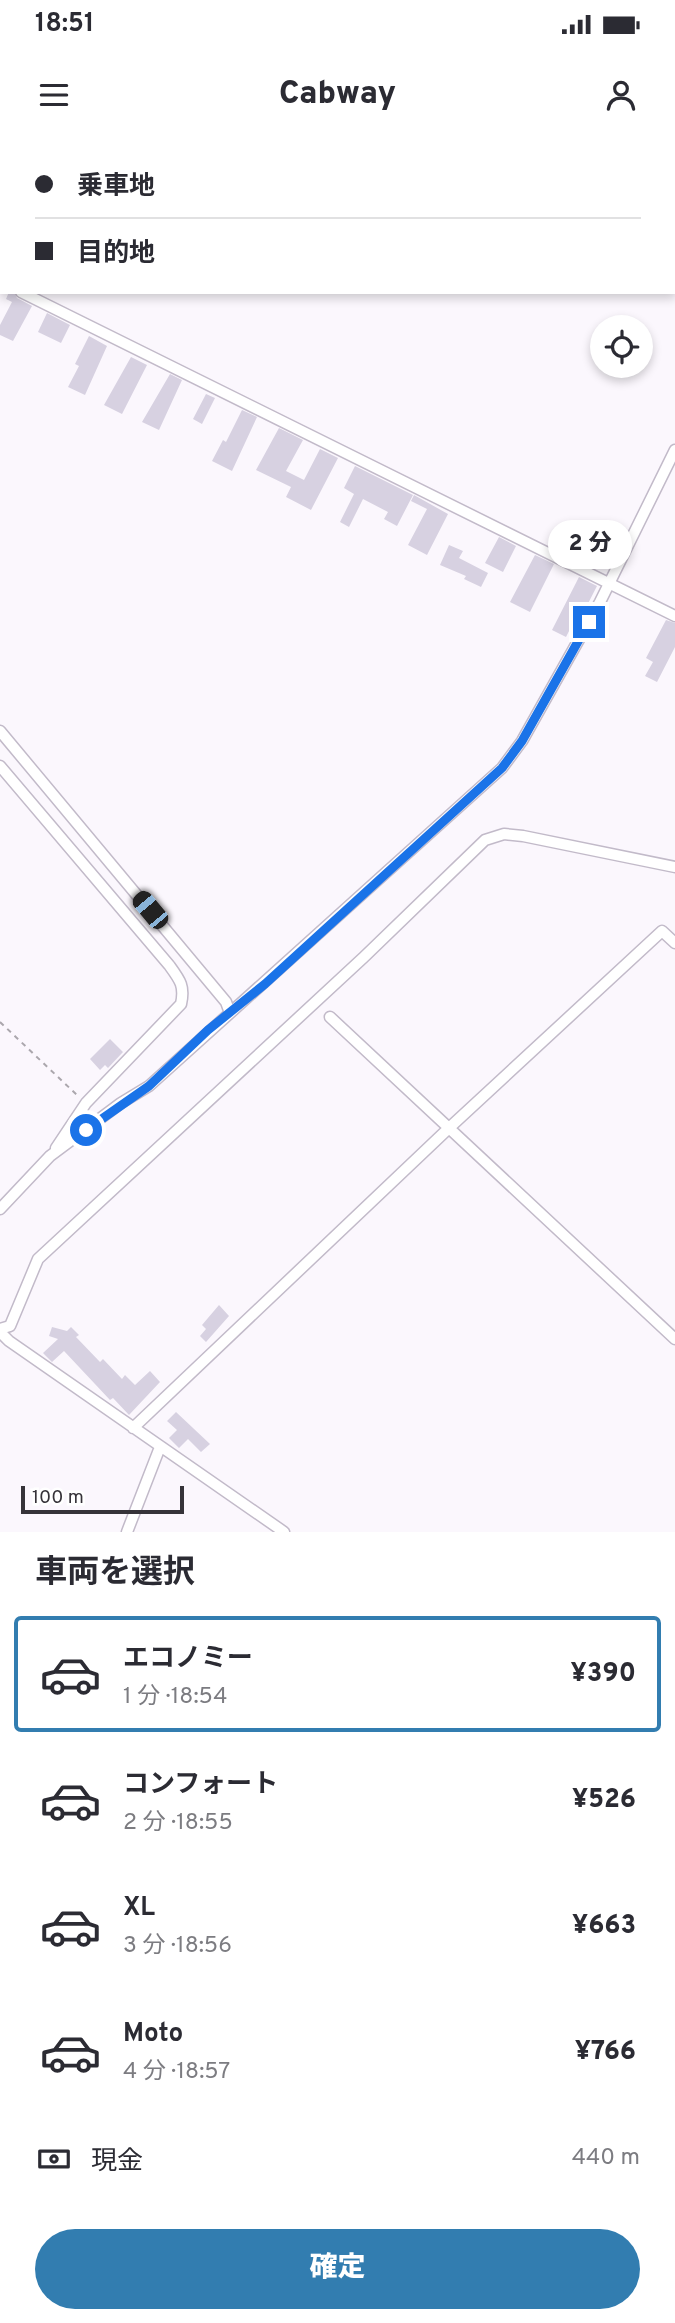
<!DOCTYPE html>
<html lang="ja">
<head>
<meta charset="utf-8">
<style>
  :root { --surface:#fff; --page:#f7f7f7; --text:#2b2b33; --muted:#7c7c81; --line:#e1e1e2; --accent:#327db0 }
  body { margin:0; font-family:Overpass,"Noto Sans JP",sans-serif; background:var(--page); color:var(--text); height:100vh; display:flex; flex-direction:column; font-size:26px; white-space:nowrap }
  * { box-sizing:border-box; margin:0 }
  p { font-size:23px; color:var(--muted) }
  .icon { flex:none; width:38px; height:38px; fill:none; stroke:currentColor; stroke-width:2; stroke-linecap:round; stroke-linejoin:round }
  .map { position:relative; height:1392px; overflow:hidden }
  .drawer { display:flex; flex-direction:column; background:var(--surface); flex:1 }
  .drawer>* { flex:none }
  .guide { position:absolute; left:0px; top:0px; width:676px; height:154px; box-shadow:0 4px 10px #0003; display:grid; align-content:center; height:154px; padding:0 35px; background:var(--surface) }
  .buttons { position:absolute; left:590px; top:175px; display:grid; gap:14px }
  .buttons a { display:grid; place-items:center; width:63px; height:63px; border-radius:50%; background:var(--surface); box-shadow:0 4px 10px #0003; font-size:35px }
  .scale { position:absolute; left:21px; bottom:18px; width:163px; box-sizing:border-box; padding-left:7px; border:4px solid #363339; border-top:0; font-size:19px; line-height:24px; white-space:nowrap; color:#363339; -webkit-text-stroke:5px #fff; paint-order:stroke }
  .end { position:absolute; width:32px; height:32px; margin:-16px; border:9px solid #1a73e8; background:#fff; box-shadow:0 0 0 4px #fff }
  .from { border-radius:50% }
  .bubble { position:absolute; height:49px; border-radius:24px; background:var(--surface); box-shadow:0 4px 10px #0003; font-size:23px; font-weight:800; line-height:49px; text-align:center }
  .car { position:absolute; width:21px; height:42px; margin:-21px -10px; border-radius:9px; box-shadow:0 0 5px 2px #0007; background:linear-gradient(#222 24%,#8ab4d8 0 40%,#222 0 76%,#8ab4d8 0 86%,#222 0) }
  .guide b { display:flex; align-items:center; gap:24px; height:66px; font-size:26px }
  .guide b+b { border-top:2px solid var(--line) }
  .guide i { width:18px; height:18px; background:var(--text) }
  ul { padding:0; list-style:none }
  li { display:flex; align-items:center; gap:21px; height:116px; margin:0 14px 10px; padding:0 21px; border:4px solid transparent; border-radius:7px }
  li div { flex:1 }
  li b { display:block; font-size:26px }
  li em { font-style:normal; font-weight:800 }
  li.active { border-color:var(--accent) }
  li>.icon { width:63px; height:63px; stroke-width:1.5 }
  h2 { padding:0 35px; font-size:32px; line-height:84px }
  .pay { display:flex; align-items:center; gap:18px; height:77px; padding:0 35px; font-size:26px }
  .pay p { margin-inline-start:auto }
  .button { display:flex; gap:14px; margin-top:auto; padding:14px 35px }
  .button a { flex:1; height:80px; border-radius:42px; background:var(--accent); color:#fff; font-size:28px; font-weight:800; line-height:80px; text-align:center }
  .status { display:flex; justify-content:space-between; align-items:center; height:49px; padding:0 35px; background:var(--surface); direction:ltr }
  .status svg { height:19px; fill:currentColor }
  header { display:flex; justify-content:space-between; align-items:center; height:91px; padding:0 35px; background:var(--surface); font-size:32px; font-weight:800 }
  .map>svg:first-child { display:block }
  .building { fill:#d7d1e1 }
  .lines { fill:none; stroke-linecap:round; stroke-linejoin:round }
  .minor-casing { stroke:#c2bac9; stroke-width:13 }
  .path { stroke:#aba7ad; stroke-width:2; stroke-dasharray:5 5; stroke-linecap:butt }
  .minor { stroke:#fff; stroke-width:10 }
  .route { stroke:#1a73e8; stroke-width:9 }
</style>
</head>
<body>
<div class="status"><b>18:51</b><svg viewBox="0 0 49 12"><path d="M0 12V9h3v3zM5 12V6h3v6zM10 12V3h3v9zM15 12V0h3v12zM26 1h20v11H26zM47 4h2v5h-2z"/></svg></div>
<header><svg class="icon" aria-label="menu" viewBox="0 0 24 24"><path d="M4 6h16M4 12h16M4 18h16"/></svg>Cabway<svg class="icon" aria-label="person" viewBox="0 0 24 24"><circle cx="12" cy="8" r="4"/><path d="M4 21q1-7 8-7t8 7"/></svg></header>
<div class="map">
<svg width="675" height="1392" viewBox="0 0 675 1392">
  <rect width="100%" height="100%" fill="#fbf7fd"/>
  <path class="building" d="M9,152H14L17,158L32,166L13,201L0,195V185L12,162L6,159Z
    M47,173L70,185L61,203L38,192Z
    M89,196L107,206L85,255L68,247L79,226L75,224Z
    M131,217L147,225L122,274L104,265Z
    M170,234L182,240L159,290L142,282Z
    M206,254L215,258L202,284L193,279Z
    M242,270L257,277L232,331L212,321L223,300L226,302Z
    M279,288L303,300L286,331L304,340L320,309L338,318L311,370L286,357L291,347L256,330Z
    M355,326L413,355L397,386L384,379L388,372L363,359L349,387L340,382L354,354L344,348Z
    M414,355L448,374L427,415L408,405L427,369L411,361Z
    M499,397L516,406L503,432L485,423Z
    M449,405L463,411L459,418L488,433L481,447L464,439L466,436L440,425Z
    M535,415L554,424L530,472L510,462Z
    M579,437L597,446L575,489L571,487L566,497L552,490Z
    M666,480L675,483V507L657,542L645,536L653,522L646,518Z
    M110,899L123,912L108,928L105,925L100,930L90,919Z
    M219,1165L229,1176L206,1202L200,1196L206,1189L202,1185Z
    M52,1187L67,1191L71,1187L79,1195L76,1197L100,1222L103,1219L122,1239L125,1235L135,1245L150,1231L160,1242L129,1275L113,1258L110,1260L64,1211L52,1222L43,1213L58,1199L49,1196Z
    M176,1272L210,1304L201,1312L188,1299L179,1308L169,1298L177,1290L167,1281Z"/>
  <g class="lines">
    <g class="minor-casing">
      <path id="minor" d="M532,0L536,2
        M674,68H675
        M0,142L2,143
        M21,152L675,476
        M0,591L226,862L230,873
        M0,626L169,825C180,840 185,846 181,864L86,963L56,1008
        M330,877L675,1199
        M0,1069L50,1016L121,963L149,946L502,628L522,601L600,462L675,310
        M0,1189L10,1186L38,1119L364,817L485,700L504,694L523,696L675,727
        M0,1192L9,1201L284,1392
        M133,1288L449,988L662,791L675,803
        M127,1392L160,1307"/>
    </g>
    <path class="path" d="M0,882L78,956"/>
    <use href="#minor" class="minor"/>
  </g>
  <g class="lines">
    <path class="route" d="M86,990L149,946L208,890L265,844L502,628L522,601L589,482"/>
  </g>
</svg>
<div class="buttons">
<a><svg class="icon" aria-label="locate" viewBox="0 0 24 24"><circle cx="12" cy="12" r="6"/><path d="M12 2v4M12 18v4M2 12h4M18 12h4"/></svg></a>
</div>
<div class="scale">100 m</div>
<i class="end from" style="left:86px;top:990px"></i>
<i class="end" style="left:589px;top:482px"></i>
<div class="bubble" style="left:548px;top:380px;width:84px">2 分</div>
<i class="car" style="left:150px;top:770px;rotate:320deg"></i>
<div class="guide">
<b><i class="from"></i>乗車地</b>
<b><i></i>目的地</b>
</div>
</div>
<section class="drawer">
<h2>車両を選択</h2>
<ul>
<li class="active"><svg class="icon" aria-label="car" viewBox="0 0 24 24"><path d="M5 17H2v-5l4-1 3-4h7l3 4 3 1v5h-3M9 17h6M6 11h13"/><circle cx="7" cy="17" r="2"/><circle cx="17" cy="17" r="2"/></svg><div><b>エコノミー</b><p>1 分 · 18:54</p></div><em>¥390</em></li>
<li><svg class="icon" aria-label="car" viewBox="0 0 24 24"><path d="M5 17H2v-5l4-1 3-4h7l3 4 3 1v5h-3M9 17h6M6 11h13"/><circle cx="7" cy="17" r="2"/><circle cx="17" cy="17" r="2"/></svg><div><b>コンフォート</b><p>2 分 · 18:55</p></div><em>¥526</em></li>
<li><svg class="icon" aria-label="car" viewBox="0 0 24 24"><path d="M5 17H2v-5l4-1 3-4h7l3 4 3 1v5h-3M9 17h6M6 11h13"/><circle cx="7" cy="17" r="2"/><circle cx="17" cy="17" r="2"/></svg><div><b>XL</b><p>3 分 · 18:56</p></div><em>¥663</em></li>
<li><svg class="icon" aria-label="car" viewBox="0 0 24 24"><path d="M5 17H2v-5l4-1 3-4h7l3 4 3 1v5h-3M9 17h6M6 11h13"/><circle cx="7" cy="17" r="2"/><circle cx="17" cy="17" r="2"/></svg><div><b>Moto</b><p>4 分 · 18:57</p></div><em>¥766</em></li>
</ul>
<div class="pay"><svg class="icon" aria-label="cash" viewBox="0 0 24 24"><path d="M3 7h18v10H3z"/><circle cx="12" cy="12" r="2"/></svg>現金<p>440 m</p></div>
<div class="button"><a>確定</a></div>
</section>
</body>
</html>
